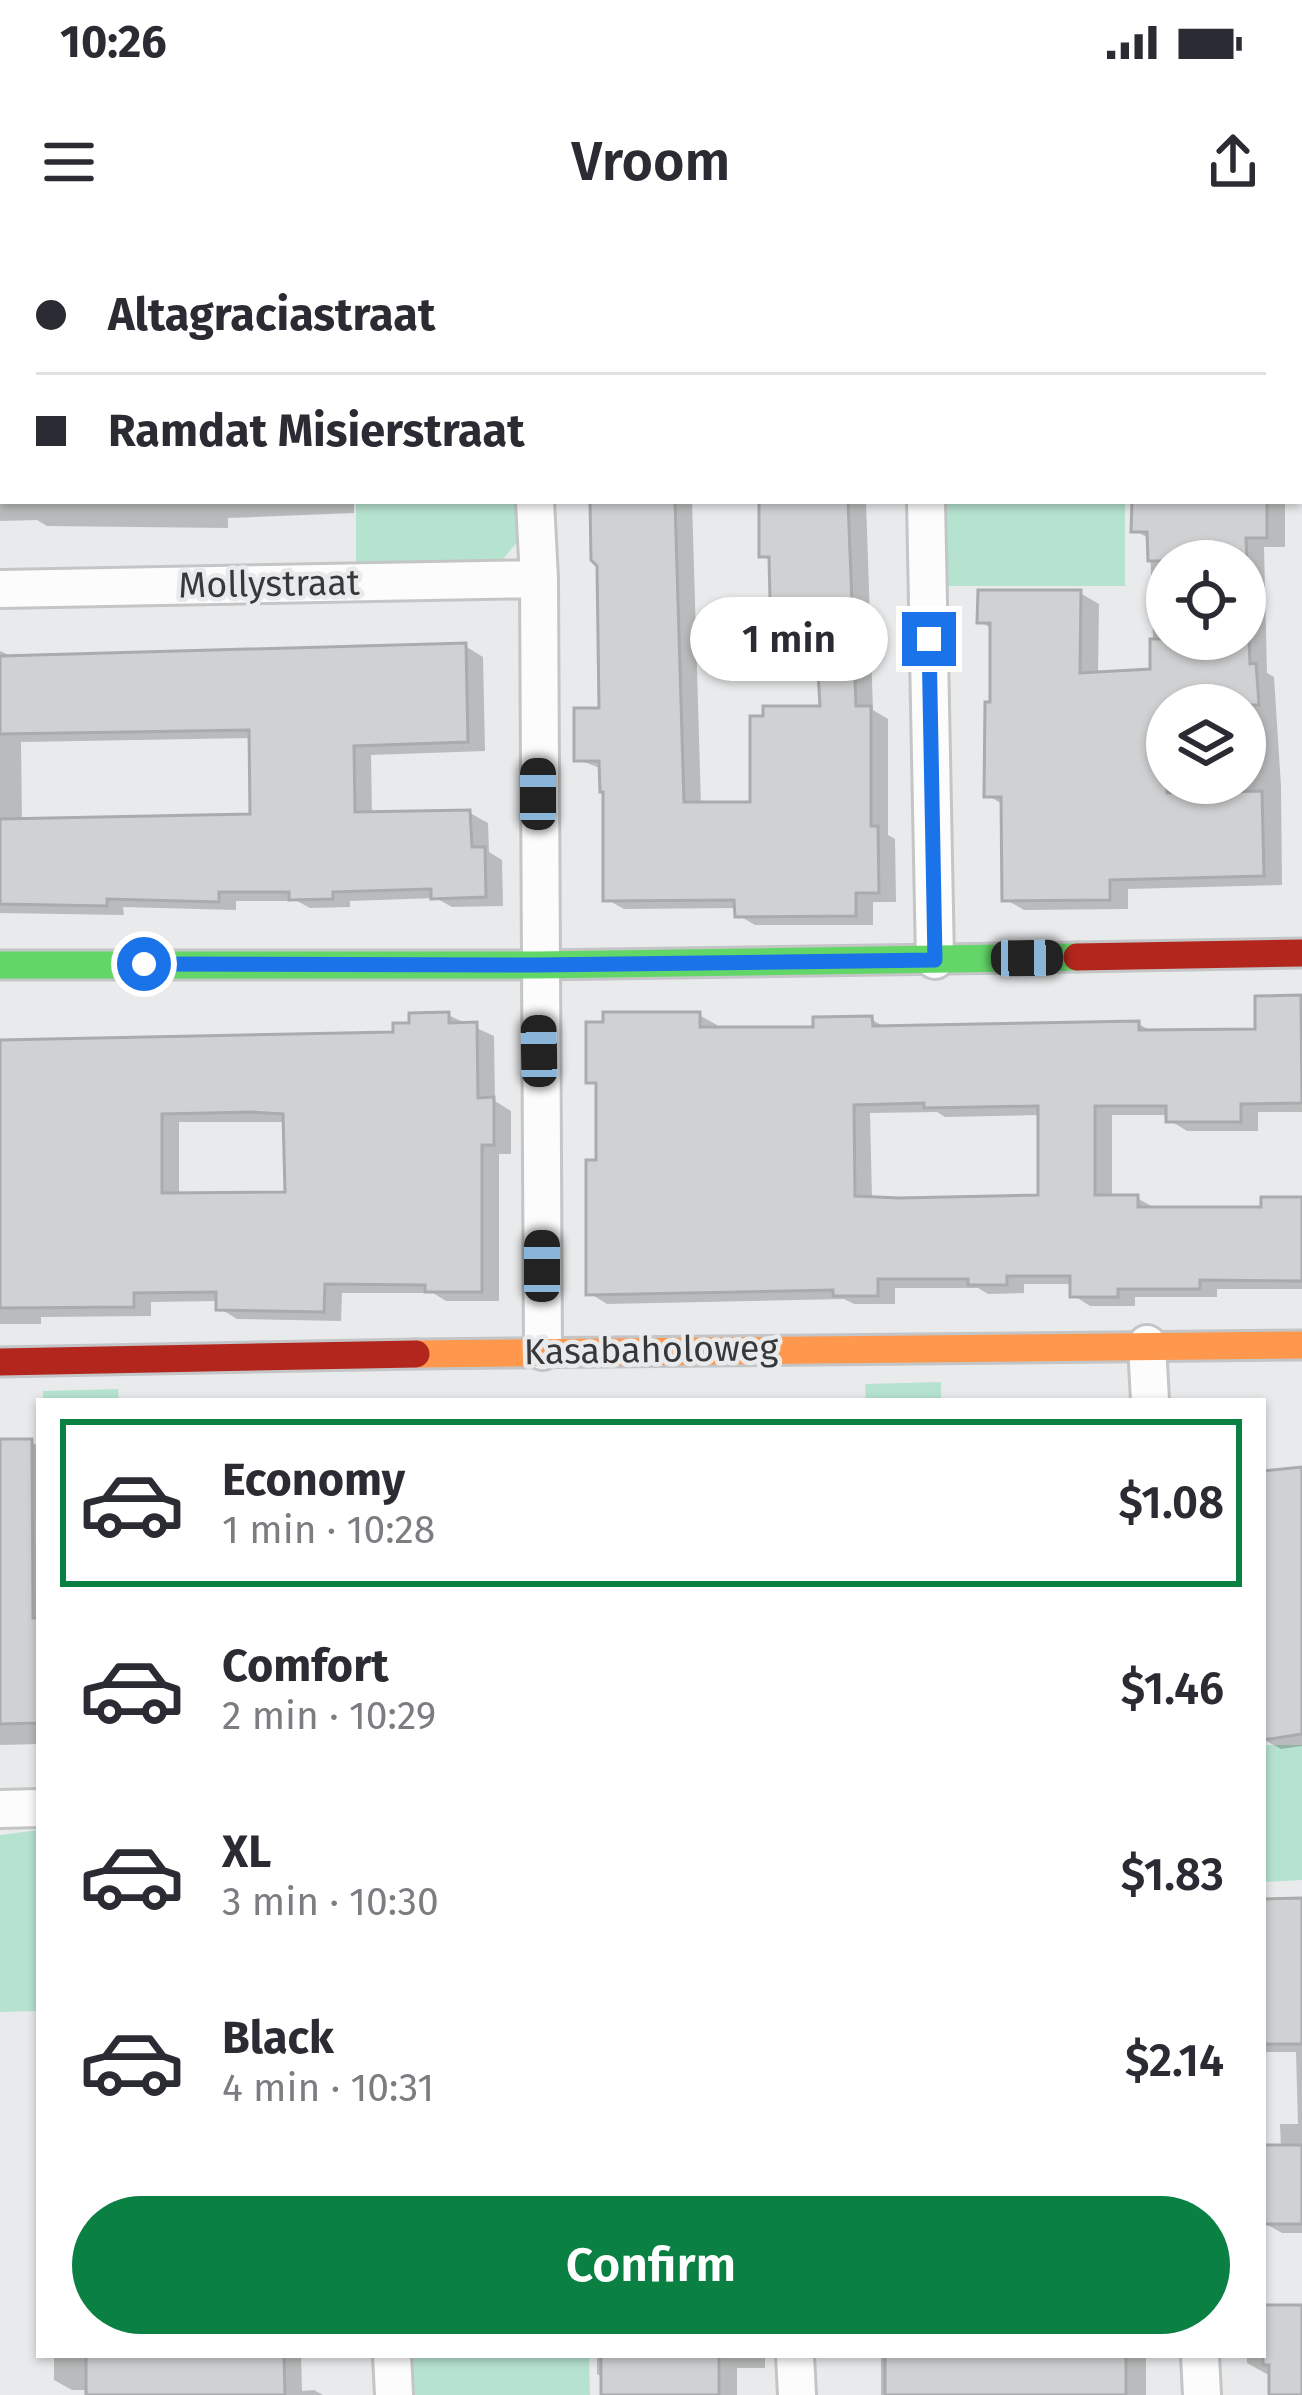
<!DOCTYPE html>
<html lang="en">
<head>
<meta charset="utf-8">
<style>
  :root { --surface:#fff; --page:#f7f7f7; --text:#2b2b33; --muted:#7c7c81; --line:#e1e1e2; --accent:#0b8043 }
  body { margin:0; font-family:"Fira Sans",sans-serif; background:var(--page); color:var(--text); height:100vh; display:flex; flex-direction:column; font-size:45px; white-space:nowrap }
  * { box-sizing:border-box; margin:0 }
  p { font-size:39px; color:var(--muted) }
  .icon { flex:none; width:66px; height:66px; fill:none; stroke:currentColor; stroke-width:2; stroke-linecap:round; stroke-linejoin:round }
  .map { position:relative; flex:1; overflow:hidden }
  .drawer { position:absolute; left:36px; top:1158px; width:1230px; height:960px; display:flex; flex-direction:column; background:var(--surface); border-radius:0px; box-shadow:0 3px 9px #0004 }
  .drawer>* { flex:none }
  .guide { position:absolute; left:0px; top:0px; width:1302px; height:264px; box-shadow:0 3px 9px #0004; display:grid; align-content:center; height:264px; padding:0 36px; background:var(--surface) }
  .buttons { position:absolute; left:1146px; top:300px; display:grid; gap:24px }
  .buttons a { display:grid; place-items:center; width:120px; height:120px; border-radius:50%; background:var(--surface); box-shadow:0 3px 9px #0004; font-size:60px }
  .end { position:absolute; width:54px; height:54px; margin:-27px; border:15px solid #1a73e8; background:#fff; box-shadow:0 0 0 6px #fff }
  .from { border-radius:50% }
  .bubble { position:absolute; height:84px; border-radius:42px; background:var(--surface); box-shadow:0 3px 9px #0004; font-size:39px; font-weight:600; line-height:84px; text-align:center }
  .car { position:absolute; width:36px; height:72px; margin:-36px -18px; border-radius:15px; box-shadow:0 0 9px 3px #0007; background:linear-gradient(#222 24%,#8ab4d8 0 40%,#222 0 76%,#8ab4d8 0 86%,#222 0) }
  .guide b { display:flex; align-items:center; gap:42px; height:114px; font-size:45px }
  .guide b+b { border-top:3px solid var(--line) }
  .guide i { width:30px; height:30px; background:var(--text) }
  ul { padding:21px 0 0; list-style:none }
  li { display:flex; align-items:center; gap:36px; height:168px; margin:0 24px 18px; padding:0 12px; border:6px solid transparent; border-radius:0px }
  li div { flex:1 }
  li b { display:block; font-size:45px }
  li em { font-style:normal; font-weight:600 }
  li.selected { border-color:var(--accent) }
  li>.icon { width:108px; height:108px; stroke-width:1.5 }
  .action { display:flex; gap:24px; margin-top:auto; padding:24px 36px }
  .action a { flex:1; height:138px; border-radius:72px; background:var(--accent); color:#fff; font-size:48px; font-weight:600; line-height:138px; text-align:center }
  .status { display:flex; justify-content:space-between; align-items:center; height:84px; padding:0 60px; background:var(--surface); direction:ltr }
  .status svg { height:33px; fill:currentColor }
  header { display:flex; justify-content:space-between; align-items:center; height:156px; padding:0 36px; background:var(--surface); font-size:54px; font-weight:600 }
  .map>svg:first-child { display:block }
  .green { fill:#b6e3cf }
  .shadow { fill:#0003; fill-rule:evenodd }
  .building { fill:#d0d1d2; stroke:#aaabac; stroke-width:3; fill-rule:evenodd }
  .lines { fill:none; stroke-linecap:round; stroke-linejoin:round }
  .street-casing { stroke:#c4c5c6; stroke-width:42 }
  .fast-casing { stroke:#c4c5c6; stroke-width:33 }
  .slow-casing { stroke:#c4c5c6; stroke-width:33 }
  .jam-casing { stroke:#c4c5c6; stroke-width:33 }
  .street { stroke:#fcfcfc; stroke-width:36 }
  .fast { stroke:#63d668; stroke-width:27 }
  .slow { stroke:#ff974d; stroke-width:27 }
  .jam { stroke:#b3261e; stroke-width:27 }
  .route { stroke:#1a73e8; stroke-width:15 }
  .labels { text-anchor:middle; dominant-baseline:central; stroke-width:9; stroke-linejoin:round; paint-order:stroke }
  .street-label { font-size:36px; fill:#373839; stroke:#e8eaec }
</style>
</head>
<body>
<div class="status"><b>10:26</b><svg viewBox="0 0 49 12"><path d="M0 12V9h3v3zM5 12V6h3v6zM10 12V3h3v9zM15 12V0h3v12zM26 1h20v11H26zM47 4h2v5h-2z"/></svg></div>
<header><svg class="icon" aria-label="menu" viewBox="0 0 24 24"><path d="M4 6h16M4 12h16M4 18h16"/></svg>Vroom<svg class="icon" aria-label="share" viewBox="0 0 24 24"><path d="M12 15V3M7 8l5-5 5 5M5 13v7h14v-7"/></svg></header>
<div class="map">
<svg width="1302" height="2155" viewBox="0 0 1302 2155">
  <rect width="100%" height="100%" fill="#e9eaeb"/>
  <path class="green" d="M120,0H506V3H120Z
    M356,261H520L519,300L498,325L356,329Z
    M944,261H1125V346H944Z
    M941,1142V1161H866L865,1144Z
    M118,1149L119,1161H43V1151Z
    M1263,1505H1302V1640L1263,1642Z
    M39,1590V1771L0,1772V1595Z
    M404,2115H589L590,2155H405Z"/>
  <path class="shadow" d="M982,0H1094V3H982Z
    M1170,0H1294L1170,3Z
    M0,16H3V261H354V273L228,278V288L47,286L37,280L0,281Z
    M594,261H692L701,565H753L823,469L819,408L792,409L774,399L772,321L762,315V261H866L873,470L888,479V595L895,599L896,662H873V685H755L738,675V668L624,669L606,659V553L602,529L577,519L602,471L600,325Z
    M1135,261H1285V307H1264L1267,433L1274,437L1281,546L1282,645L1128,649V669L1024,670L1005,659L1004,565L987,555L993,465V389L980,382L1080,353L1099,364L1098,435L1154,432L1150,299L1134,290ZM1167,321H1245V399H1167ZM1167,465H1245V543H1167Z
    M465,406L483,417L485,511L371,515L372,575L470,573L488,583L489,612L502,620L503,666L452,667L436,658L350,661V667L310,668L297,661H236V670L123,667L124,675L0,673V411L15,418ZM252,498L253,577L22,582L21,502Z
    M1300,758L1302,872H1258V891H1187L1169,880V875H1112V958H1137L1155,968L1264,970L1302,960V1049H1217V1057H1135V1066H1090L1073,1055V1044H1024V1053L988,1054L978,1048H895V1064H854L844,1059L607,1064L589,1053L599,923V847L589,841L699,775L717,785V790L816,789L871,779L888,789L1139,784L1154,793L1258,792ZM937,872L945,877L1041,875L1038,960L872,959L870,873Z
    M448,775L494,796L495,861L511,871V914H499V1061H446L433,1053H342L341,1081L237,1079L219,1068V1061L151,1062V1076L41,1077V1084H0V800L19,803L396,795ZM179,882H287L288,955L179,956Z
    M31,1202L39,1206V1504L0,1505V1203Z
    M1302,1230V1506L1281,1509L1263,1499V1234Z
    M1302,1661V1993H1282L1264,1983L1263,1908H1281L1280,1884H1298L1296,1812H1263V1662Z
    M1263,2068H1302V2155H1272V2137L1247,2123V2115H1263Z
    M54,2115H301L302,2151L314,2150L323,2155H89V2150H72L54,2140Z
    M597,2115H765V2128H737V2155H604V2138L597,2134Z
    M881,2115H1146V2155H881Z"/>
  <path class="building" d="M590,261H675L684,562H750V476H763V466H820L816,399L771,401L769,317H759V261H848L856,466H871V586H878L879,653H856V676L735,677L734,660L603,661V552H600L599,521H574V468H599L597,326L591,320Z
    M1132,261H1267V298H1246L1247,321H1148L1147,292H1131Z
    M978,350H1081L1080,433L1150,429V399H1249L1250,424L1256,423L1259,465H1167V553L1262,551L1264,636L1110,640V660L1002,661L1001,557H984L985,462H990V383H977Z
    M466,403L468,502L354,506L355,572L470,570L472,607H485L486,657L431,659V649L333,652V659L289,660V652H219V662L107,659V666L0,664V579L250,574L249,490L0,494V416Z
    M1301,755L1302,863L1241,864V882H1166V866H1095V955H1138V967H1261V957H1302V1041L1200,1040V1049H1118V1057H1070V1036H1007V1045H968V1039H878V1056H833V1050L586,1055V920H596V843H586V782H603V772H700V787H813V777L872,776L873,786L1139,781V790L1255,789V756ZM924,863V868L1038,866V955L899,958L855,956L854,865Z
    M449,772V783L477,782L478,858L494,857V905H482V1052H425V1045L325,1044L324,1072L216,1070V1052L134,1053V1067L0,1068V800L393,792V783H409V773ZM252,872L283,874L285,952L162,953V874Z
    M0,1199H32L33,1378H39V1483L0,1484Z
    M1302,1227V1494L1263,1500V1231Z
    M1302,1658V1804H1263V1659Z
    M1263,1905H1302V1984H1263Z
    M1263,2065H1302V2155H1269V2125H1263Z
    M86,2115H284L285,2155H86Z
    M601,2115H719V2155H601Z
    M885,2115H1126V2155H885Z"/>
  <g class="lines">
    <g class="street-casing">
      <path id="street" d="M522,0V3
        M921,0V3
        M535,261L539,339L543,1111
        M926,261L935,720
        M0,349L539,339
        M1147,1104L1150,1161
        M0,1569L39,1568
        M392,2115L394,2155
        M795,2115L797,2155
        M1200,2115L1202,2155"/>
    </g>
    <g class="fast-casing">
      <path id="fast" d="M0,725H538L1077,717"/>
    </g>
    <g class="slow-casing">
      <path id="slow" d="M416,1114L1302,1105"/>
    </g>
    <g class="jam-casing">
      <path id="jam" d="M1077,717L1302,713
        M0,1122L416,1114"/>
    </g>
    <use href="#street" class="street"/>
    <use href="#fast" class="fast"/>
    <use href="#slow" class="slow"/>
    <use href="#jam" class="jam"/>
  </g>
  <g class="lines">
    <path class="route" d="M144,724L538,725L935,720L929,399"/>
  </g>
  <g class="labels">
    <g class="street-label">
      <text transform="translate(269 344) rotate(-1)">Mollystraat</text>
      <text transform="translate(651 1110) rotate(-1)">Kasabaholoweg</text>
    </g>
  </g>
</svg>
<div class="buttons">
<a><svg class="icon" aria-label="locate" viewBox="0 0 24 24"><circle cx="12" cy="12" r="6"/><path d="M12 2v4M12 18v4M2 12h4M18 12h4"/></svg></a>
<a><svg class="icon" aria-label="layers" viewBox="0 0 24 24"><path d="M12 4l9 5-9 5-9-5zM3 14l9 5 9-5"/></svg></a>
</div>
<i class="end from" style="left:144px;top:724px"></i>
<i class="end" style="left:929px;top:399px"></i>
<div class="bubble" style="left:690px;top:357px;width:198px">1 min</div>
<i class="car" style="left:538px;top:554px;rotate:0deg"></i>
<i class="car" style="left:1027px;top:718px;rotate:89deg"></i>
<i class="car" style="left:539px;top:811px;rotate:359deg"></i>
<i class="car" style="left:542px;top:1026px;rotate:0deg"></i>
<div class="guide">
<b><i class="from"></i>Altagraciastraat</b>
<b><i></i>Ramdat Misierstraat</b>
</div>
<section class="drawer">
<ul>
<li class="selected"><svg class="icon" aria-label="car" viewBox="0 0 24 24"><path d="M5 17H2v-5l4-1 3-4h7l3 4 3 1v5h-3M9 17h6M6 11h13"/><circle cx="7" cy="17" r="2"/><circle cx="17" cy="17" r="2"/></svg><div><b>Economy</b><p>1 min · 10:28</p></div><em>$1.08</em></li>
<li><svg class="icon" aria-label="car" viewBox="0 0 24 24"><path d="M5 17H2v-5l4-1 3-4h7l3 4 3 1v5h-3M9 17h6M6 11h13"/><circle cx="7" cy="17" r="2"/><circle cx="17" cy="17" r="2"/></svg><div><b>Comfort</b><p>2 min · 10:29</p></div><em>$1.46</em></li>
<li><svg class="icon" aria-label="car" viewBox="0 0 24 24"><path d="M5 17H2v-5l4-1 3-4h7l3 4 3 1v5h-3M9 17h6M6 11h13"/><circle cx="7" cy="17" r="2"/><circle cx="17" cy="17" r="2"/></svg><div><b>XL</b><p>3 min · 10:30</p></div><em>$1.83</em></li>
<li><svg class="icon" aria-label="car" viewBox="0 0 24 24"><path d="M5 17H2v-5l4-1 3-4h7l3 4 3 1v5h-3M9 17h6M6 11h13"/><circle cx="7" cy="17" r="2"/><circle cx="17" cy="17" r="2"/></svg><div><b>Black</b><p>4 min · 10:31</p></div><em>$2.14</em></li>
</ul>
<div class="action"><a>Confirm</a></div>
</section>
</div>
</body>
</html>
